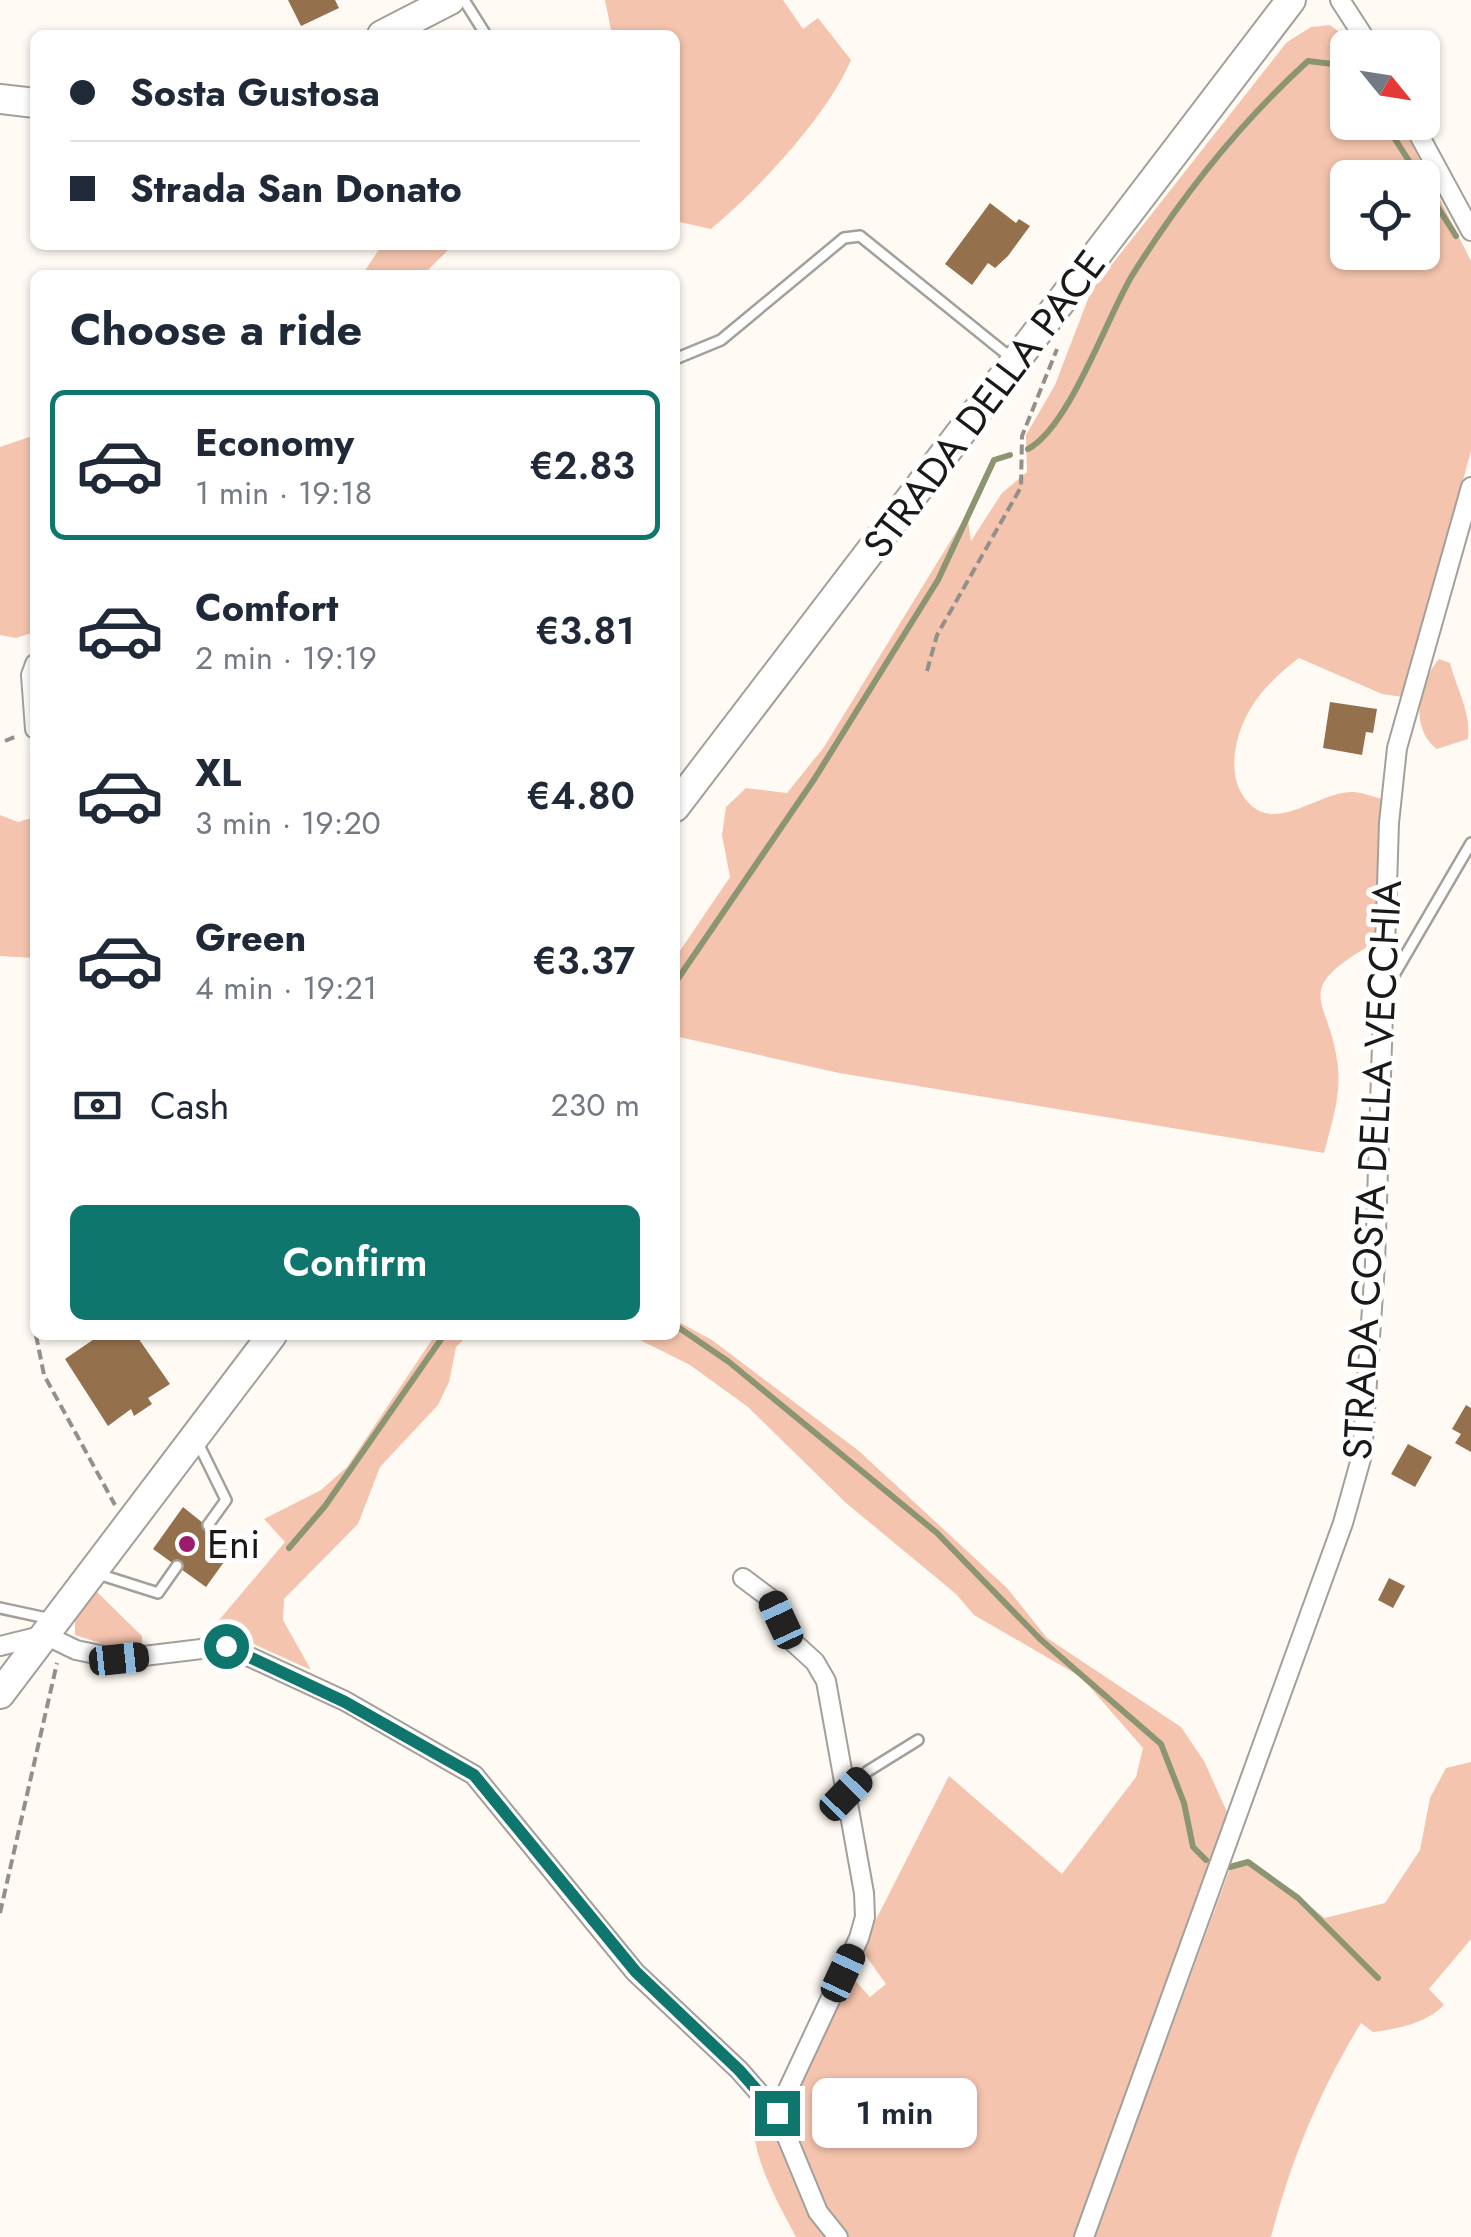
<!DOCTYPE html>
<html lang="en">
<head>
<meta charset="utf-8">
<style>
  :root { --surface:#fff; --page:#f6f6f7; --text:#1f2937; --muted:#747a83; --line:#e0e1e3; --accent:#0f766e }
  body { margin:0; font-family:Jost,sans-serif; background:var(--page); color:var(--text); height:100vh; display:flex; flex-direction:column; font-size:38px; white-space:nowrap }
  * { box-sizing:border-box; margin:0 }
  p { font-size:32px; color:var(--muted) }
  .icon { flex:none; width:55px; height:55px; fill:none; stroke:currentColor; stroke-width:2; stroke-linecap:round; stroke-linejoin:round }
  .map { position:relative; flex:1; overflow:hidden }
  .sheet { position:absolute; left:30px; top:270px; width:650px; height:1070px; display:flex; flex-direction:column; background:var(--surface); border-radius:15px; box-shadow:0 2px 8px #0004 }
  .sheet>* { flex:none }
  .guide { position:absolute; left:30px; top:30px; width:650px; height:220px; border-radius:15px; box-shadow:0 2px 8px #0004; display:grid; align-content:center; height:220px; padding:0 40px; background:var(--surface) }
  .needle { width:65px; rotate:120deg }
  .buttons { position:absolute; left:1330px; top:30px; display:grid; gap:20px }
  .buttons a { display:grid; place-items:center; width:110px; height:110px; border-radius:15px; background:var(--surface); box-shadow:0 2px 8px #0004; font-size:50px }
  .end { position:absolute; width:45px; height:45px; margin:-22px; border:12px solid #0f766e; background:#fff; box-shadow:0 0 0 5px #fff }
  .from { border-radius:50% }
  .bubble { position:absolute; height:70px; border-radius:15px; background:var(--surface); box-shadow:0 2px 8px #0004; font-size:32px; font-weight:600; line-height:70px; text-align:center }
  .car { position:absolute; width:30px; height:60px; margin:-30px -15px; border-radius:12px; box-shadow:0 0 8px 2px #0007; background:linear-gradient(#222 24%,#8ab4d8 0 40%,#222 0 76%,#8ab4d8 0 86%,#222 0) }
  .guide b { display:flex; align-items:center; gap:35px; height:95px; font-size:38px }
  .guide b+b { border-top:2px solid var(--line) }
  .guide i { width:25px; height:25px; background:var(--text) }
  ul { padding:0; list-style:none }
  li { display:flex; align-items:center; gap:30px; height:150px; margin:0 20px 15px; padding:0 20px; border:5px solid transparent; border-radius:15px }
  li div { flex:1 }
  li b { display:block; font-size:38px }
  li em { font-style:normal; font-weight:600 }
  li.active { border-color:var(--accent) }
  li>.icon { width:90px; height:90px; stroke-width:1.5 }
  h2 { padding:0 40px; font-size:45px; line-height:120px }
  .pay { display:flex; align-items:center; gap:25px; height:110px; padding:0 40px; font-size:38px }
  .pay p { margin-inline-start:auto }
  .button { display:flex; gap:20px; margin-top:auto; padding:20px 40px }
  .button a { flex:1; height:115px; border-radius:15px; background:var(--accent); color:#fff; font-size:40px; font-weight:600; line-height:115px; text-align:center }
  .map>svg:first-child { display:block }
  .green { fill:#f5c4ae; fill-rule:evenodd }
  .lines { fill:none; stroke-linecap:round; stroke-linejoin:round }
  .stream { stroke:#8c9572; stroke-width:6 }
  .building { fill:#94704d }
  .lane-casing { stroke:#a3a09a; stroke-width:14 }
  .street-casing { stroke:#a3a09a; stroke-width:22 }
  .secondary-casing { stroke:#a3a09a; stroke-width:32 }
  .path { stroke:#93908b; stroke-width:4; stroke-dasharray:10 5; stroke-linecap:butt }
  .lane { stroke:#fff; stroke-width:9 }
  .street { stroke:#fff; stroke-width:18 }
  .secondary { stroke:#fff; stroke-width:28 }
  .route { stroke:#0f766e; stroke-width:12 }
  .poi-dot { fill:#9e1a6b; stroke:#fff; stroke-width:4 }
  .labels { text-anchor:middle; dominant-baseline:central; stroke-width:10; stroke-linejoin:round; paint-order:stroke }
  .street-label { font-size:40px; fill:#1a1917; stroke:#fff }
  .poi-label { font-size:40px; fill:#1a1917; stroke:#fff; text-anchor:start }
</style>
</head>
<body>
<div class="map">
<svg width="1471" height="2237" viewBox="0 0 1471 2237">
  <rect width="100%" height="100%" fill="#fffbf4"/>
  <path class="green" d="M605,0H783L803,29L818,18L851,60C828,115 757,191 711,229L675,221V35H612Z
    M1330,25L1359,47L1348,48V122L1401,123L1471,261V451L1403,697L1382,694L1299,658C1266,683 1241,711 1235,753C1233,769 1235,784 1244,797C1272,838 1316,792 1352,792C1362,792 1373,797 1383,799L1376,942C1286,993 1331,996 1338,1068C1341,1096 1331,1126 1324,1153L839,1073L675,1036V958L730,877L722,835L726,807L746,788L787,793L824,747L967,514L971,541L1002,493L1027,472L1026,435L1055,385L1091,291L1287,42L1311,27ZM1348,178H1422V252H1348Z
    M382,245H453L423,275H362Z
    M35,435V632L16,638L0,635V447Z
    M1439,659L1450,663C1457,690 1471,712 1468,739L1437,749C1409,728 1418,683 1439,659Z
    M0,815L18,822L35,817V958L0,956Z
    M675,1320L712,1340L859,1451L1007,1588L1047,1638L1181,1727L1204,1761L1228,1814L1075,2237H844C831,2220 790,2146 789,2126C787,2098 837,2005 850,1975L870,1997L886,1984L861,1949L949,1776L1062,1874L1136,1777L1143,1748L1081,1677L974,1615L956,1594L845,1502L748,1407L690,1365L630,1335H675Z
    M435,1335H468L456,1347L449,1382L438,1405L380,1467L358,1524L284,1599L283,1620L311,1670L214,1626L285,1542L264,1519L321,1490L347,1467Z
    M97,1592L142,1636V1645H106L75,1635V1619Z
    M1471,1762V1939L1429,1989L1444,2005C1426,2023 1398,2029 1373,2032L1361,2023C1319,2092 1291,2160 1271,2237H1094L1232,1863L1250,1860L1325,1918L1385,1903L1420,1850L1430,1798L1446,1768Z
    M761,2106L776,2121L828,2237H796C775,2197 750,2155 753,2109Z"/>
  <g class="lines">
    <path class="stream" d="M1384,122L1420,178
      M1422,182L1456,236
      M1028,449C1070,427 1108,314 1133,274C1182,196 1240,123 1308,61L1333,64L1348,74
      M675,983L815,778L938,580L994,460L1010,455
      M675,1325L729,1362L937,1533L1040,1639L1161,1744L1184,1803L1193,1847L1206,1860
      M289,1548L325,1506L444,1335
      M1230,1867L1248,1862L1298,1898L1378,1978"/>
  </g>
  <path class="building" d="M288,0H335L339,8L301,26Z
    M990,203L1016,223L1019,219L1030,226L1008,256L995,268L988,263L972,285L945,264Z
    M1330,702L1377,709L1373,733L1366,732L1362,755L1323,748Z
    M100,1335H136L170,1384L148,1398L152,1404L134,1416L131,1409L108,1426L65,1359Z
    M1466,1405L1471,1408V1452L1455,1443L1461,1434L1452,1429Z
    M1408,1444L1432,1457L1415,1487L1391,1474Z
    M183,1507L234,1548L206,1587L153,1549Z
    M1389,1578L1405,1586L1393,1608L1378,1600Z"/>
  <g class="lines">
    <g class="lane-casing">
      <path id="lane" d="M464,0L486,35
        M675,359L721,340L844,238L860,236L1010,357
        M1387,987L1471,843
        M197,1441L226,1500L208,1525
        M95,1573L158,1593L177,1566
        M0,1608L51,1619
        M849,1791L868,1771L918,1740"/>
    </g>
    <g class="street-casing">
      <path id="street" d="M1340,0L1371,48
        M1412,122L1471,231
        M35,664L31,675L35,729
        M743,1578L771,1599L792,1641L815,1662L826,1681L864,1893L865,1917L859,1938L777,2113
        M0,1646L45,1635L76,1650L119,1659L226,1646L345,1701L474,1775L635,1972L739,2070L777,2113L818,2212L838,2237
        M1084,2237L1343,1523L1362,1455L1375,1264L1389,823L1397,748L1471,487"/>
    </g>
    <g class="secondary-casing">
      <path id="secondary" d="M382,35L450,0
        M0,99L35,103
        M675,807L1291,0
        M0,1694L272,1335"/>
    </g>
    <path class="path" d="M927,671L937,635L1021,487L1022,436L1057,349
      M5,741L17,736
      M36,1335L44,1375L115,1505
      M0,1913L57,1663"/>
    <use href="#lane" class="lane"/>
    <use href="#street" class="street"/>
    <use href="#secondary" class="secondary"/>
  </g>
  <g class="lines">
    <path class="route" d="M226,1646L345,1702L474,1775L636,1972L739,2070L777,2113"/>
  </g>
  <circle class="poi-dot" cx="187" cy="1544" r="10"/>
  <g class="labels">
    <g class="street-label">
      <text transform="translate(984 404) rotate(-53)">STRADA DELLA PACE</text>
      <text transform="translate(1372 1170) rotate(-87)">STRADA COSTA DELLA VECCHIA</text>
    </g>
    <g class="poi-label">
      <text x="207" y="1544">Eni</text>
    </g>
  </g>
</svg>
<div class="buttons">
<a><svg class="needle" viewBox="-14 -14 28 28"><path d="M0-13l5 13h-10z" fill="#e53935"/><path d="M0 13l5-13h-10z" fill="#747a83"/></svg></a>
<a><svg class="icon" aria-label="locate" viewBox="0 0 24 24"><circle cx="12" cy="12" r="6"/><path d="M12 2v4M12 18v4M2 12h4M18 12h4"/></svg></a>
</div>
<i class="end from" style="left:226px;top:1646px"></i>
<i class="end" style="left:777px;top:2113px"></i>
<div class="bubble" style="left:812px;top:2078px;width:165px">1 min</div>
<i class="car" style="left:781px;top:1620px;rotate:335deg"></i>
<i class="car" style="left:119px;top:1659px;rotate:84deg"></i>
<i class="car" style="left:846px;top:1794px;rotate:44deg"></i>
<i class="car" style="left:843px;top:1973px;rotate:25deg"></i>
<div class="guide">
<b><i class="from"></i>Sosta Gustosa</b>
<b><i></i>Strada San Donato</b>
</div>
<section class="sheet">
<h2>Choose a ride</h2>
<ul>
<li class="active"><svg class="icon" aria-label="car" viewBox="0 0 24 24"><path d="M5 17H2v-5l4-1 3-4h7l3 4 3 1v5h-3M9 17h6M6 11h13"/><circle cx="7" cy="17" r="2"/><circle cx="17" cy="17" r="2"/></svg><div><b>Economy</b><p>1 min · 19:18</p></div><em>€2.83</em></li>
<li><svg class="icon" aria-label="car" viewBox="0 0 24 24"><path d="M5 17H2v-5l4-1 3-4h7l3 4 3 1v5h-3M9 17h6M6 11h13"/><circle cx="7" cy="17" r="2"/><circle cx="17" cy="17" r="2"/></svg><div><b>Comfort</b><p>2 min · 19:19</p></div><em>€3.81</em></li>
<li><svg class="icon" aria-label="car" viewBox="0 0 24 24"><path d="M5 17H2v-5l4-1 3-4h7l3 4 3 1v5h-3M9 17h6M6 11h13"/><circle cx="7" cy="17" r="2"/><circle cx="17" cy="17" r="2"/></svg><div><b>XL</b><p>3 min · 19:20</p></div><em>€4.80</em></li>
<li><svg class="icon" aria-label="car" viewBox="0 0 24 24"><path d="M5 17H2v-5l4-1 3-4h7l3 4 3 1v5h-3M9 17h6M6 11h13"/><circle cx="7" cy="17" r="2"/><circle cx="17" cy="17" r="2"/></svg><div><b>Green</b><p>4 min · 19:21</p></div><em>€3.37</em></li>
</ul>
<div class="pay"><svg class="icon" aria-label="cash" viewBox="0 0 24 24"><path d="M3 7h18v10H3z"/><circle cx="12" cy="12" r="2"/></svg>Cash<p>230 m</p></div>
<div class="button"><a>Confirm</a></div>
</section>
</div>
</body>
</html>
